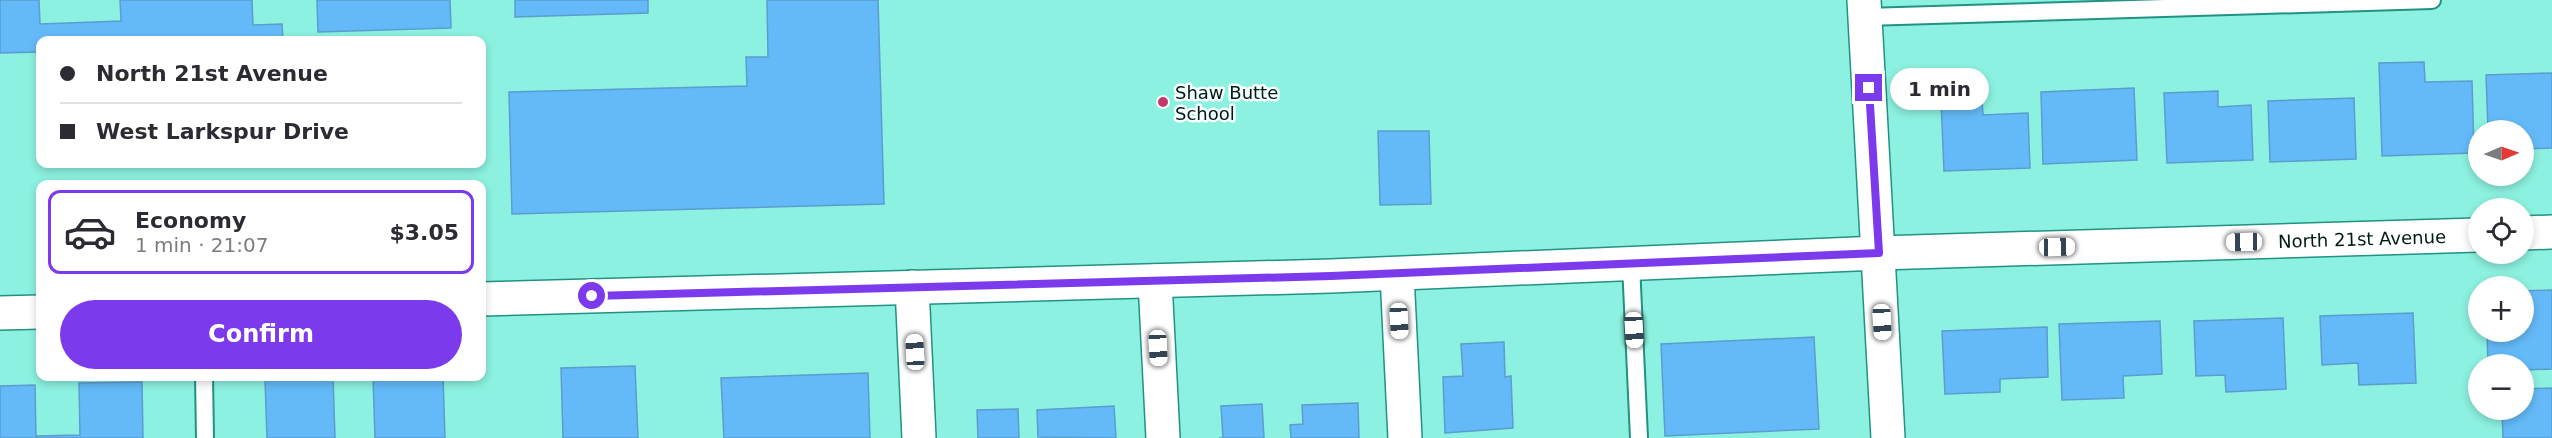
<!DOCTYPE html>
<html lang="en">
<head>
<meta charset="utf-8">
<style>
  :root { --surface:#fff; --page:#f7f7f7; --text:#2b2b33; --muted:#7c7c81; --line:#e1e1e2; --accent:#7c3aed }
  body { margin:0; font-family:"DejaVu Sans",sans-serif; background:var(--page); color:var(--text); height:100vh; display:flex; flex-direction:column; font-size:22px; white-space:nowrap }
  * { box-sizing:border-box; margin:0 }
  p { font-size:20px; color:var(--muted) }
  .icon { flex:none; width:33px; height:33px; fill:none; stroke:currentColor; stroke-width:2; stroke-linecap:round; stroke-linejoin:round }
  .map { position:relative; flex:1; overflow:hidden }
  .side { position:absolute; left:36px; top:180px; width:450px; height:201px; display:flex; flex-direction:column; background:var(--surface); border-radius:12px; box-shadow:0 3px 9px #0003 }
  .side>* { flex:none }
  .banner { position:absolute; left:36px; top:36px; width:450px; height:132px; border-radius:12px; box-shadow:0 3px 9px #0003; display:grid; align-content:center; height:132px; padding:0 24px; background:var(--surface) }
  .needle { width:39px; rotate:88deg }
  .buttons { position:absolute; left:2468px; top:120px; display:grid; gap:12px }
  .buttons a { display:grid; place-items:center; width:66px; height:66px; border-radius:50%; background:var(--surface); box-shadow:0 3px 9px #0003; font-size:30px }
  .end { position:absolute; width:27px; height:27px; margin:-14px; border:8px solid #7c3aed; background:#fff; box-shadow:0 0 0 3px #fff }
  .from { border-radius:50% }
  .bubble { position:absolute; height:42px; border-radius:21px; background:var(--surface); box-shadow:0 3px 9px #0003; font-size:20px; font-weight:600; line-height:42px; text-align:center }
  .car { position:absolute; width:18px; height:36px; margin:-18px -9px; border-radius:8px; box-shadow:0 0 4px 2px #0007; background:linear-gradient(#fff 24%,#345 0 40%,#fff 0 76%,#345 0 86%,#fff 0) }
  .banner b { display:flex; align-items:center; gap:21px; height:57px; font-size:22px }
  .banner b+b { border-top:2px solid var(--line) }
  .banner i { width:15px; height:15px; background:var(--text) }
  ul { padding:10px 0 0; list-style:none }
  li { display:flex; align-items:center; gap:18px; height:84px; margin:0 12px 9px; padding:0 12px; border:3px solid var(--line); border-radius:12px }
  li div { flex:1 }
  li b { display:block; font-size:22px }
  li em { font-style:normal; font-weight:600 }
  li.current { border-color:var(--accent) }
  li>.icon { width:54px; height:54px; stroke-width:1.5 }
  .cta { display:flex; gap:12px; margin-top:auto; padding:12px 24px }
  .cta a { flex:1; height:69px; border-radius:36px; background:var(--accent); color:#fff; font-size:24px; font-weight:600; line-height:69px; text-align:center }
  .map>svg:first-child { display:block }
  .building { fill:#64baf8; stroke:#5b9dce; stroke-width:1.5 }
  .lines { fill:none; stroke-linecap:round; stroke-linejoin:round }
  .service-casing { stroke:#219283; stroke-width:20 }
  .minor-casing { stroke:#219283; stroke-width:36 }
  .service { stroke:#fff; stroke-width:16 }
  .minor { stroke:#fff; stroke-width:33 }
  .route { stroke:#7c3aed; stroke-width:8 }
  .poi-dot { fill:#c3376d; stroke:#f6fffd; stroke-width:2 }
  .labels { text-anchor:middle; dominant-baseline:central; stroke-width:5; stroke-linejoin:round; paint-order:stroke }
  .poi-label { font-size:18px; fill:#001a15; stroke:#f6fffd; text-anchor:start }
  .street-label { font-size:18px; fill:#001a15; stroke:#f6fffd }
</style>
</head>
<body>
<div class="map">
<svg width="2552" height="438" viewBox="0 0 2552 438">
  <rect width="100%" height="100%" fill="#8cf1e0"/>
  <path class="building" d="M0,0H39L40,24L121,21L120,0H252L253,25L282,24L283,40H40V52L0,53Z
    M317,0H450L451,28L318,32Z
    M515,0H648V13L515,17Z
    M767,0H878L884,204L512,214L509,92L747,86L746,57H768Z
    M2424,62L2425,82L2472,81L2474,153L2382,156L2379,63Z
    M2552,73V148L2523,149V130H2488L2486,75Z
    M2134,88L2137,160L2043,164L2041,92Z
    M2218,91V107L2251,105L2253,160L2167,163L2164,93Z
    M2354,98L2356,159L2270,162L2268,101Z
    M1982,99L1983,115L2028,113L2030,168L1944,171L1941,101Z
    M1378,131H1429L1431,204L1380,205Z
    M2552,290V369L2523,370V364H2488L2487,332H2523V291Z
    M2413,313L2416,383L2359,385L2358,363L2322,365L2320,316Z
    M2283,318L2286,389L2226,392L2225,375L2196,376L2194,321Z
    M2160,321L2162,374L2123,376L2124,398L2062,400L2059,324Z
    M2047,327L2048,377L2000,379V392L1945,394L1942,331Z
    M1814,337L1819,429L1665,436L1661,344Z
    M1504,342L1505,377L1511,376L1513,428L1445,433L1443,377L1463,376L1461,344Z
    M635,366L638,438H563L561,368Z
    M868,373L870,438H724L721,378Z
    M333,376L335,438H267L265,379Z
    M373,376H443L445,438H375Z
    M142,382L143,438H0V386L35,385L36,436L80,435L79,383Z
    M2552,388V438H2503L2502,410H2523V389Z
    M1358,403L1359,438H1291L1290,425L1303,424L1302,405Z
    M1262,404L1264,438H1219H1223L1221,406Z
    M1114,406L1116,438L1038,437L1037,410Z
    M1018,409L1019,438H978L977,410Z"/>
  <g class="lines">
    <g class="service-casing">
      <path id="service" d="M1865,17L2432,0
        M1631,264L1639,438
        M204,376L205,438"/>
    </g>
    <g class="minor-casing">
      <g id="minor">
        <path d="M1864,0L1888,438"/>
        <path d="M2523,233L2552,232"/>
        <path d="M1397,274L1405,438"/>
        <path d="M1155,281L1163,438"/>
        <path d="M912,287L919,438"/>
        <path id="s1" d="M482,299L1331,276L1879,253L2478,235"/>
        <path d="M0,313L40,312"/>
      </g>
    </g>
    <use href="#service" class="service"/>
    <use href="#minor" class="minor"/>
  </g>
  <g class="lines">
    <path class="route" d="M592,296L1331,276L1879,253L1869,88"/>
  </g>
  <circle class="poi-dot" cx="1163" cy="102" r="6"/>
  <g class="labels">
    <g class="poi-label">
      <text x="1175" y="92">Shaw Butte<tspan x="1175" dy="21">School</tspan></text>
    </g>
    <g class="street-label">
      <text stroke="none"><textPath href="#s1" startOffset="1881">North 21st Avenue</textPath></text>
    </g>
  </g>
</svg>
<div class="buttons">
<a><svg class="needle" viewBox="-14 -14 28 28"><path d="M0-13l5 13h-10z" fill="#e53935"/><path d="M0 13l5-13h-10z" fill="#7c7c81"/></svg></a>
<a><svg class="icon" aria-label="locate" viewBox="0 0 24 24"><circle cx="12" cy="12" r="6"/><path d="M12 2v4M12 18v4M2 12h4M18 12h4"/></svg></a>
<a>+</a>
<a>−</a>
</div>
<i class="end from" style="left:592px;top:296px"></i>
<i class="end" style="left:1869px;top:88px"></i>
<div class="bubble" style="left:1890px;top:68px;width:99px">1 min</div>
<i class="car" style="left:2244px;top:242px;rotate:269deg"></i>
<i class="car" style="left:2057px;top:247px;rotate:89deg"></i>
<i class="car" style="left:1399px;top:321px;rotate:177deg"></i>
<i class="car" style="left:1882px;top:322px;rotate:177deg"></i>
<i class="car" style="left:1634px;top:330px;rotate:177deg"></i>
<i class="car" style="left:1158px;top:348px;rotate:177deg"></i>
<i class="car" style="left:915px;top:352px;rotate:357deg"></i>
<div class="banner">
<b><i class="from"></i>North 21st Avenue</b>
<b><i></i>West Larkspur Drive</b>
</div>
<section class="side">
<ul>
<li class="current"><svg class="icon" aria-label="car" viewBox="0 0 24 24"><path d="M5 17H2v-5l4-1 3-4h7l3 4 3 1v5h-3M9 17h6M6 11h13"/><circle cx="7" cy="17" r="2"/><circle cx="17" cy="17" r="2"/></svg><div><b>Economy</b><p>1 min · 21:07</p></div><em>$3.05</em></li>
</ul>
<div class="cta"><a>Confirm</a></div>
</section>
</div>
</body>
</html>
